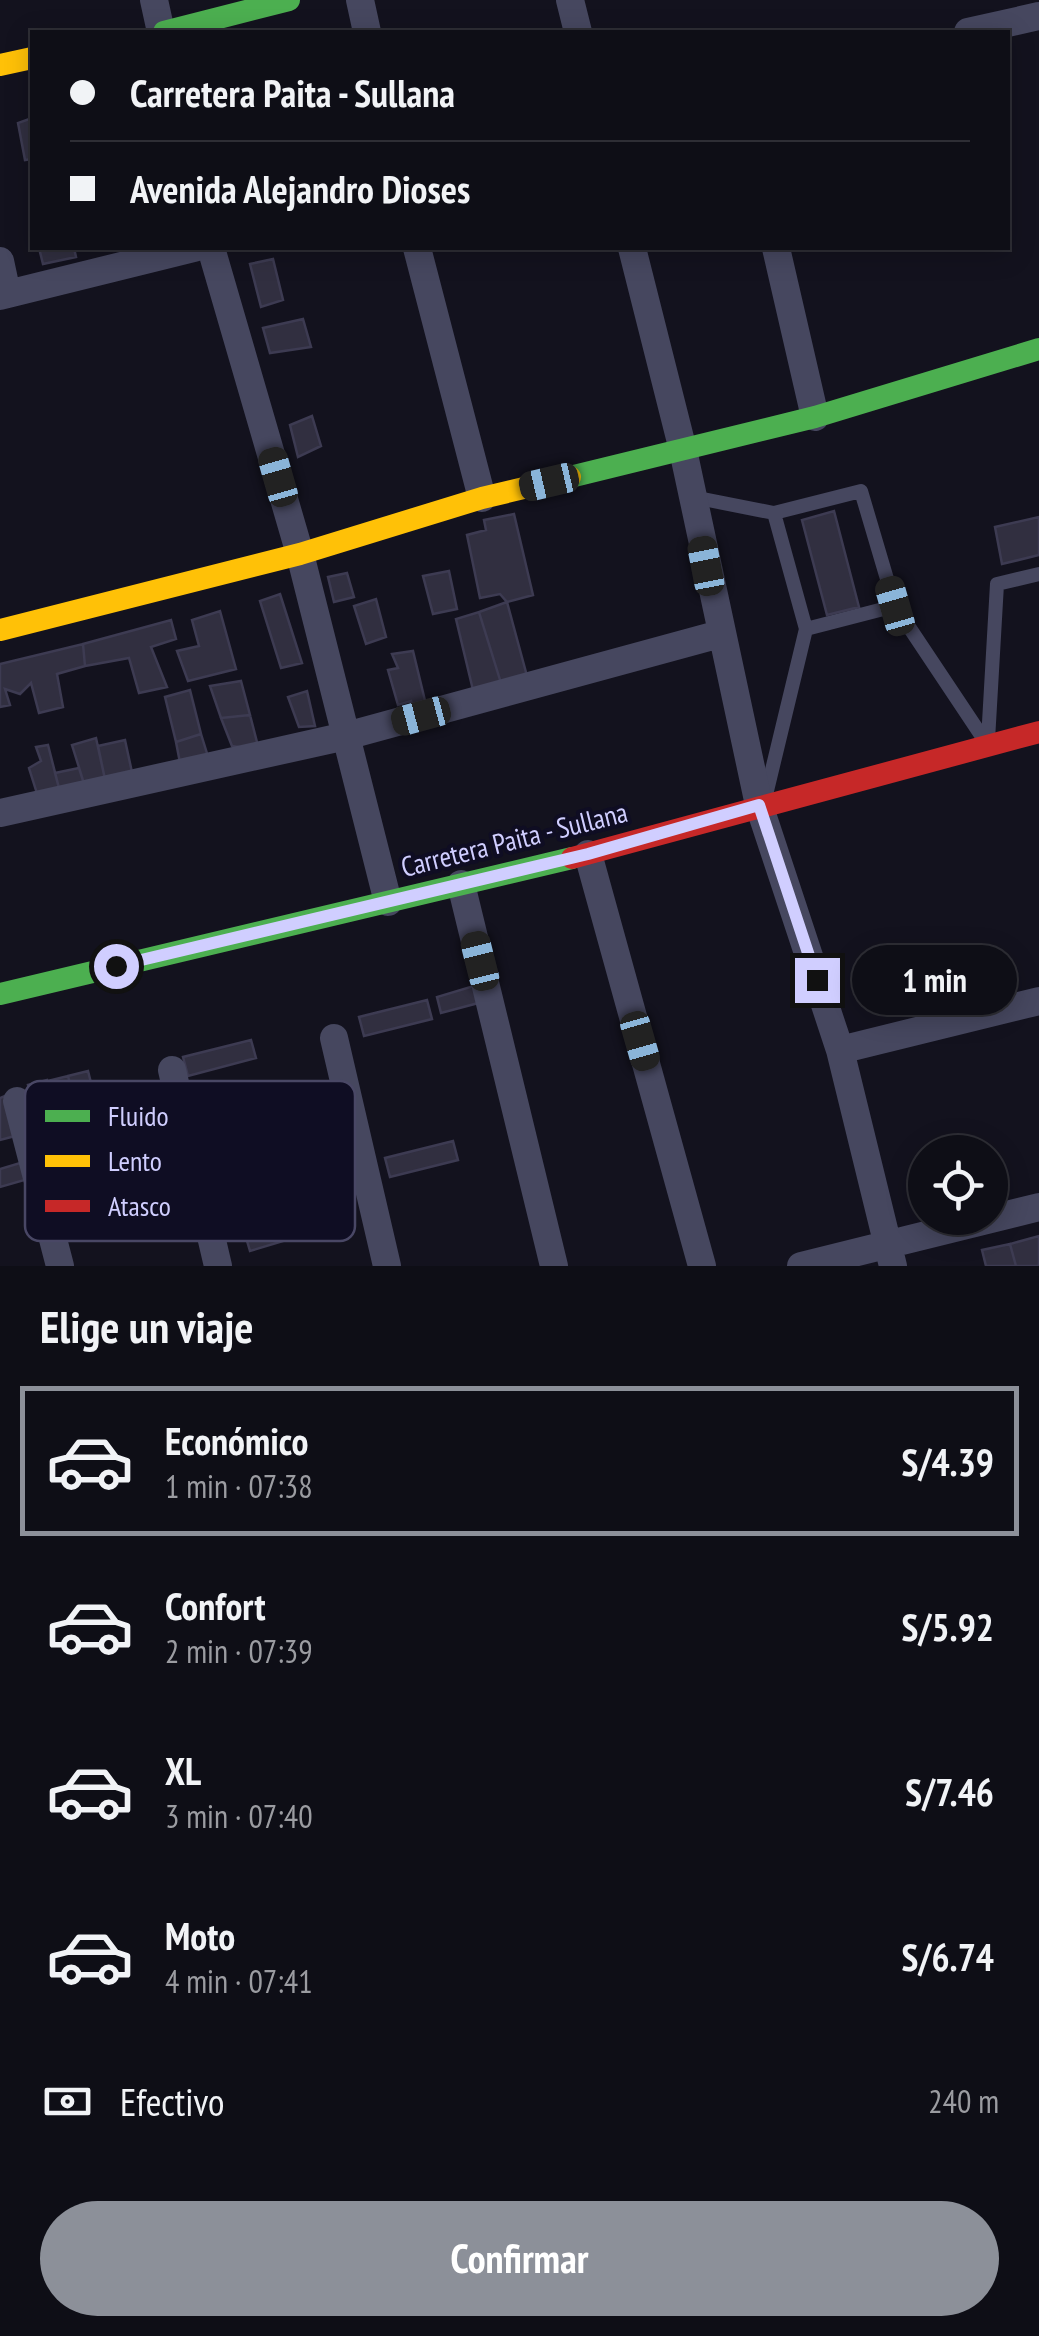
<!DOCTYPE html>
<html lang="es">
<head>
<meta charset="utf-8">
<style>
  :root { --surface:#0e0e16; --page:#17171f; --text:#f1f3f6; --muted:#9b9ca1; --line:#2e2e35; --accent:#8c9099 }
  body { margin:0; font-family:"PT Sans Narrow",sans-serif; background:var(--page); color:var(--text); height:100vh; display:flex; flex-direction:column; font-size:38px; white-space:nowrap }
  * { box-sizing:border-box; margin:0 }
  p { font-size:32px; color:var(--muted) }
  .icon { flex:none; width:55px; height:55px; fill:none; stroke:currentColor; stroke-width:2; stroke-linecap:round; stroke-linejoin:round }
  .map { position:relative; height:1266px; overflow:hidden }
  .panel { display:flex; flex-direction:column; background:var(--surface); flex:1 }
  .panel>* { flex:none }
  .top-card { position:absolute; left:30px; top:30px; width:980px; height:220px; border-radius:0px; box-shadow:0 5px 25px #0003,0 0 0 2px var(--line); display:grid; align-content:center; height:220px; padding:0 40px; background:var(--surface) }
  .controls { position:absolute; left:908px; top:1135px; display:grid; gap:20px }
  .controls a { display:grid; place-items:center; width:100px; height:100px; border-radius:50%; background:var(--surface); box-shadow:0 5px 25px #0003,0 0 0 2px var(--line); font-size:50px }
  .end { position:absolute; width:45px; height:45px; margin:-22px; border:12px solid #d0ceff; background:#111; box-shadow:0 0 0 5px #111 }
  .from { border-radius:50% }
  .bubble { position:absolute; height:70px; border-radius:35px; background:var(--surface); box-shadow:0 5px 25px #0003,0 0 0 2px var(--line); font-size:32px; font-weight:700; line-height:70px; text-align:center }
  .car { position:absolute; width:30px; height:60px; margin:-30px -15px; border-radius:12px; box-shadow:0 0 8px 2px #0007; background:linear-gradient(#222 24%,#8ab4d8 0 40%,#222 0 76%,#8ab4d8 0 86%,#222 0) }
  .top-card b { display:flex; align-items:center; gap:35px; height:95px; font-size:38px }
  .top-card b+b { border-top:2px solid var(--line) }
  .top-card i { width:25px; height:25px; background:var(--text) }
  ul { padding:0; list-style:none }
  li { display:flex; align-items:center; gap:30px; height:150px; margin:0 20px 15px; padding:0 20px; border:5px solid transparent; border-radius:0px }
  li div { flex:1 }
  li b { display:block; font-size:38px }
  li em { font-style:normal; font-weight:700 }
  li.on { border-color:var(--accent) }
  li>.icon { width:90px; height:90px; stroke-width:1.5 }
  h2 { padding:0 40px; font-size:45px; line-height:120px }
  .pay { display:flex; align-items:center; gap:25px; height:110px; padding:0 40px; font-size:38px }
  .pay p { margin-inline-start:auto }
  .primary-button { display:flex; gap:20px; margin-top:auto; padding:20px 40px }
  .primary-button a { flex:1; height:115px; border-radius:60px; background:var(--accent); color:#fff; font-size:40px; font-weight:700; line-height:115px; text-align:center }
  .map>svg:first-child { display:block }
  .building { fill:#312f40; stroke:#3d3b52; stroke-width:2.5 }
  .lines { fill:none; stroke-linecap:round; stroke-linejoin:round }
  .lane { stroke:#46475f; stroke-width:14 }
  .street { stroke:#46475f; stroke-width:28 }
  .fast { stroke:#4caf50; stroke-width:22 }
  .slow { stroke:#ffc107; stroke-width:22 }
  .jam { stroke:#c62828; stroke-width:22 }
  .route { stroke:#d0ceff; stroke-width:12 }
  .labels { text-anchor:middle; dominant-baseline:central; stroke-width:8; stroke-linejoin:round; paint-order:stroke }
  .street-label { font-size:28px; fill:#d0ceff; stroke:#0f0d23 }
  .key { fill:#0f0d23; stroke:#494765; stroke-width:2.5 }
  .key-label { font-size:28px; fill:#d0ceff }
</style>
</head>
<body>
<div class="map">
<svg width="1039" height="1266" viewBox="0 0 1039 1266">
  <rect width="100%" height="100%" fill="#13121e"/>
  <path class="building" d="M32,118V159L25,160L18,123Z
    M39,248H74L76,257L43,264Z
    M273,259L283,300L261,307L250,264Z
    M303,319L311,347L270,353L263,328Z
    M312,416L321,446L298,457L290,425Z
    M834,511L859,607L827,615L802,520Z
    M514,514L533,595L507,602L500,594L480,598L467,535L486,530L484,520Z
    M1039,517V555L1002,564L995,527Z
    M449,571L457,609L433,614L423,576Z
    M347,573L354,597L334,602L328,577Z
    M280,594L302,663L281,668L260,601Z
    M376,599L386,637L366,644L354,606Z
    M507,602L527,676L501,683L479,612Z
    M220,611L236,669L188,681L177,651L199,646L192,620Z
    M479,612L501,683L473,690L456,619Z
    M171,620L176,639L151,647L167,687L139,693L129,658L85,666L83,644Z
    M83,644L85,666L57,674L63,707L39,713L31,683L20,694L5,689L10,705L0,707V664Z
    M413,651L428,713L415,716L411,701L398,705L388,670L398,668L392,654Z
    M241,681L250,715L221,718L210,686Z
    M190,690L201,734L176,742L165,697Z
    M307,691L315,726L299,727L288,697Z
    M250,715L259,750L232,746L221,718Z
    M201,734L209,760L181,768L176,742Z
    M96,738L106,784L86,790L72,745Z
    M125,740L133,777L106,784L98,746Z
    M48,745L61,796L40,803L29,768L41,761L36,747Z
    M79,768L86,790L61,796L55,773Z
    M477,985L482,1002L441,1013L437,997Z
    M427,1000L432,1019L364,1036L359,1017Z
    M251,1040L256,1058L188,1076L183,1057Z
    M88,1071L103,1130L83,1135L68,1076Z
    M68,1076L83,1135L63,1141L48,1081Z
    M47,1080L63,1141L43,1145L28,1085Z
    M5,1096L15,1136L0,1140V1098Z
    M453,1141L458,1160L390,1177L385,1158Z
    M30,1160L35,1177L0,1187V1169Z
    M285,1223L290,1239L250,1251L245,1234Z
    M1039,1236V1266H1016L1010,1244Z
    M1010,1244L1016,1266H986L982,1250Z"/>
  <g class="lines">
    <path class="lane" d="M693,497L774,513L861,491L895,606L985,741
      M806,629L895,606
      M988,740L997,584L1039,574
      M765,799L806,629L774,513"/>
    <path class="street" d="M154,0L161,32
      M360,0L367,32
      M570,0L578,32
      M968,32L1039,16
      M211,248L300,554L388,902
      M417,248L482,498
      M632,248L683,450L759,805L840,1050L893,1266
      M776,248L815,417
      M0,261L7,294
      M0,296L194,248
      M0,813L346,736L720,634
      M588,854L702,1266
      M461,884L554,1266
      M334,1038L387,1266
      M840,1050L1039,1001
      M172,1070L218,1266
      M17,1101L60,1266
      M801,1266L1039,1207"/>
    <path class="fast" d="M164,32L289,0
      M570,477L815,417L1039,349
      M0,994L572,858"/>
    <path class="slow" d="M0,65L32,58
      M0,630L300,554L482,498L570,477"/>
    <path class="jam" d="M572,858L1039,732"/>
  </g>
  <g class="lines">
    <path class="route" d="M116,966L588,854L759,805L817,980"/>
  </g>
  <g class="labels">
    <g class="street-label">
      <text transform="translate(514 839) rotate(-14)">Carretera Paita - Sullana</text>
    </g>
  </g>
  <rect x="25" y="1081" width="330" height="160" rx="15" class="key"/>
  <rect x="45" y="1110" width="45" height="12" fill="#4caf50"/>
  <rect x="45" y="1155" width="45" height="12" fill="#ffc107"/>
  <rect x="45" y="1200" width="45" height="12" fill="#c62828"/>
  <g class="key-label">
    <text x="108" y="1126">Fluido</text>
    <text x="108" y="1171">Lento</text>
    <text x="108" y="1216">Atasco</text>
  </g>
</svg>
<div class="controls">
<a><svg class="icon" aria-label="locate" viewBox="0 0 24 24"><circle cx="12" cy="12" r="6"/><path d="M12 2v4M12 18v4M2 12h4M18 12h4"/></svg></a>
</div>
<i class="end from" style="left:116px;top:966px"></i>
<i class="end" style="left:817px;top:980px"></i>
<div class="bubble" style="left:852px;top:945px;width:165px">1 min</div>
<i class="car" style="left:278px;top:477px;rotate:344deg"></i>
<i class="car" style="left:549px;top:482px;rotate:257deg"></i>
<i class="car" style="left:706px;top:566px;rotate:349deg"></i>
<i class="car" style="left:895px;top:606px;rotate:344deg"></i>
<i class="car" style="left:421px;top:716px;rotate:255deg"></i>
<i class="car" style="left:480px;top:961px;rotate:346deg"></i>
<i class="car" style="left:640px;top:1041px;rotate:164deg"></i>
<div class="top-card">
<b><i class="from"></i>Carretera Paita - Sullana</b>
<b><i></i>Avenida Alejandro Dioses</b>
</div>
</div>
<section class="panel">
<h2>Elige un viaje</h2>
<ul>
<li class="on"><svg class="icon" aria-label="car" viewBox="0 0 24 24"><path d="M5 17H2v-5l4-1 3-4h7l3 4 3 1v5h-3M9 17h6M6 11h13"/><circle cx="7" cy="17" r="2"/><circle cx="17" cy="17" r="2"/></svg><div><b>Económico</b><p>1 min · 07:38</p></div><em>S/4.39</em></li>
<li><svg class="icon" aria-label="car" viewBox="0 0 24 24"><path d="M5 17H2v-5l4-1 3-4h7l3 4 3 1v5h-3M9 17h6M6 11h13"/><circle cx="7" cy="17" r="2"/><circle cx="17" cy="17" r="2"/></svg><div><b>Confort</b><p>2 min · 07:39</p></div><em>S/5.92</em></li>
<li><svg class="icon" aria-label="car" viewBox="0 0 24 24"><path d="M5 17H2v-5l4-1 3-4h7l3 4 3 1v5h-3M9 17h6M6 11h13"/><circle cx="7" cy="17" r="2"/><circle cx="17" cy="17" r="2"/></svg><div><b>XL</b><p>3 min · 07:40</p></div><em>S/7.46</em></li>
<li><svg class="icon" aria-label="car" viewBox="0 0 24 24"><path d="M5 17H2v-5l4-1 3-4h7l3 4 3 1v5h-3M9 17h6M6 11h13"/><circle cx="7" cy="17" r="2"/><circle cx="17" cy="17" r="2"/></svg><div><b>Moto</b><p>4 min · 07:41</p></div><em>S/6.74</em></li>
</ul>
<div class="pay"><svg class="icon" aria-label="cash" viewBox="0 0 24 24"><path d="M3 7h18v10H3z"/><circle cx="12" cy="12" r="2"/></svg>Efectivo<p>240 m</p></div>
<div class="primary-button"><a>Confirmar</a></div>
</section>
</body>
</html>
